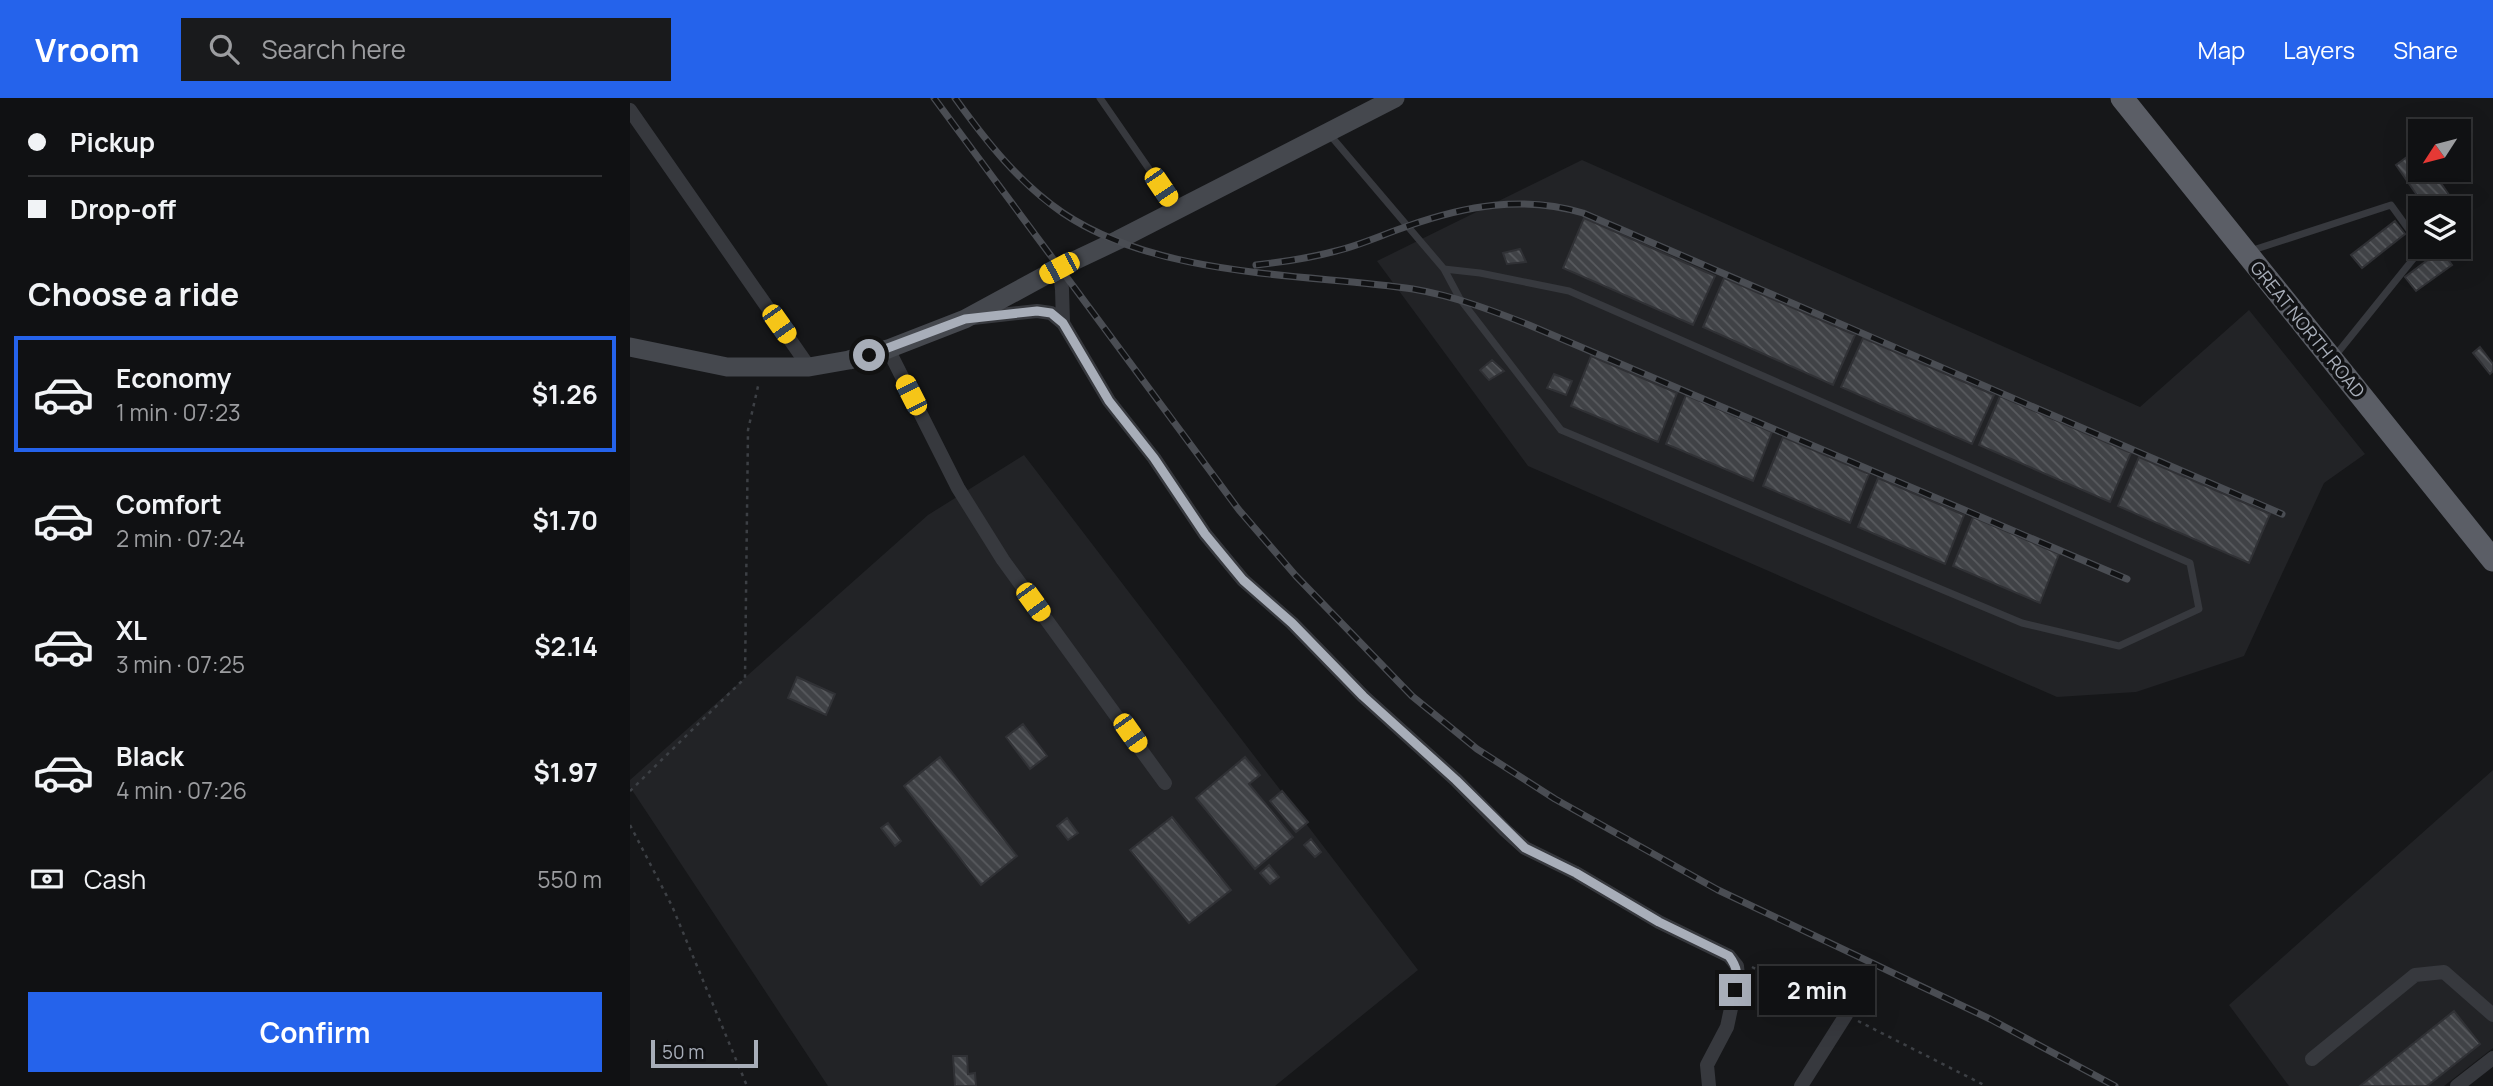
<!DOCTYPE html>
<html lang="en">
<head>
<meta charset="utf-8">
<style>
  :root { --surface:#101113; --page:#191a1c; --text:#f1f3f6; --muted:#9c9da0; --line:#303133; --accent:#2563eb }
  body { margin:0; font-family:Manrope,sans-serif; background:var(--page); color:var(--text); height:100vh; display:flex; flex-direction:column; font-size:26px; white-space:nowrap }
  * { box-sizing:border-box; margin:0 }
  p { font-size:23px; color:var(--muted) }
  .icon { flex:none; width:38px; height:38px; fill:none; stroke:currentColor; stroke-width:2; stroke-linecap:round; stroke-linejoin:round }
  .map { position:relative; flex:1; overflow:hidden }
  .drawer { display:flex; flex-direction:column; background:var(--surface); width:630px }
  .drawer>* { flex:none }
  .guide { display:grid; align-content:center; height:154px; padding:0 28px; background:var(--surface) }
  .needle { width:46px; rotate:234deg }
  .fabs { position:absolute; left:1778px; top:21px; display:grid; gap:14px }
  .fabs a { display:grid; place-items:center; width:63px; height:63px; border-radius:0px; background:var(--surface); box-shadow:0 7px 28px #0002,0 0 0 2px var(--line); font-size:35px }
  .scale { position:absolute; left:21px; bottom:18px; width:107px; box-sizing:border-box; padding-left:7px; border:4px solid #a8aeb9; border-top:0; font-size:19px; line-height:24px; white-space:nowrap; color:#a8aeb9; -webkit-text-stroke:5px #111214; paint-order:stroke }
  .end { position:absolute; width:32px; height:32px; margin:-16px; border:9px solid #a8aeb9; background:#111; box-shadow:0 0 0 4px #111 }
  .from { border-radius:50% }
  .bubble { position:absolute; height:49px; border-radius:0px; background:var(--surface); box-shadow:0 7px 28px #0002,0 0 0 2px var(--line); font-size:23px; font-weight:700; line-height:49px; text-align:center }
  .car { position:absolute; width:21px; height:42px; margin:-21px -10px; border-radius:9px; box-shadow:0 0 5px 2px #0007; background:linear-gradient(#f5c518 24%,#345 0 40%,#f5c518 0 76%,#345 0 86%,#f5c518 0) }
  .guide b { display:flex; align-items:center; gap:24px; height:66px; font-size:26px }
  .guide b+b { border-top:2px solid var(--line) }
  .guide i { width:18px; height:18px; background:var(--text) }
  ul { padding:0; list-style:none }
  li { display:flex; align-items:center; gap:21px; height:116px; margin:0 14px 10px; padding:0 14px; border:4px solid transparent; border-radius:0px }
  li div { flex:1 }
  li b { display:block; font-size:26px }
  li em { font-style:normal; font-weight:700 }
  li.on { border-color:var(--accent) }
  li>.icon { width:63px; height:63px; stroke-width:1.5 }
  h2 { padding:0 28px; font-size:32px; line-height:84px }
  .pay { display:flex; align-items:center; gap:18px; height:77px; padding:0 28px; font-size:26px }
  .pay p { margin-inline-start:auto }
  .button { display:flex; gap:14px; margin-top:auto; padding:14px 28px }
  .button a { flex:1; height:80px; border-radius:0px; background:var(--accent); color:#fff; font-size:28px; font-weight:700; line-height:80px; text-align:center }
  header { display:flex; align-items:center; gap:42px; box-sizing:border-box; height:98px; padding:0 35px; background:var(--accent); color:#fff }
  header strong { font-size:33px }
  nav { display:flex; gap:38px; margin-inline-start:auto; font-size:24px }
  .search { width:490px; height:63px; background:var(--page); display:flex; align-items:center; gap:18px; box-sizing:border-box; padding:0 24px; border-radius:0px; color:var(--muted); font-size:26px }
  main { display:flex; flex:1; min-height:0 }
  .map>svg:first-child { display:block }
  .built { fill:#222326 }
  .building { fill:url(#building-back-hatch); stroke:#303135; stroke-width:2 }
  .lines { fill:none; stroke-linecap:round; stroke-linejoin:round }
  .path { stroke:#3d4045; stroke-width:2.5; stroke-dasharray:3.5 5; stroke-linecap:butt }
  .service { stroke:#37393e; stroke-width:7 }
  .minor { stroke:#37393e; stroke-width:14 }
  .secondary { stroke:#45484e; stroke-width:19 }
  .trunk { stroke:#5b5e66; stroke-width:23 }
  .rail-casing { stroke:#4a4d53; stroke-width:7 }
  .rail { stroke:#111214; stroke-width:4.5; stroke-dasharray:13; stroke-linecap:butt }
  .route { stroke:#a8aeb9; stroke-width:9 }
  .labels { text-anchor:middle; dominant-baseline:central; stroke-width:7; stroke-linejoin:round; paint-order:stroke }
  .street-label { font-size:18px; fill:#a8aeb9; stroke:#111214 }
</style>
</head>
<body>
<header>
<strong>Vroom</strong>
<div class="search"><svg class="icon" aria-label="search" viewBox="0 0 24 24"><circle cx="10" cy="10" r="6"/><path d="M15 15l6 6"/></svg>Search here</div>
<nav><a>Map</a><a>Layers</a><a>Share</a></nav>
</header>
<main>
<section class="drawer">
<div class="guide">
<b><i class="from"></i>Pickup</b>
<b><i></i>Drop-off</b>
</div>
<h2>Choose a ride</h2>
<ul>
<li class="on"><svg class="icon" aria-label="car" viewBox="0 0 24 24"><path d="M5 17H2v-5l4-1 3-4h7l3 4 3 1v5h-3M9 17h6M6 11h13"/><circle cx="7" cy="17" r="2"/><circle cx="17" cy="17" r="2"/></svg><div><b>Economy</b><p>1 min · 07:23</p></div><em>$1.26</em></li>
<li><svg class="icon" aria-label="car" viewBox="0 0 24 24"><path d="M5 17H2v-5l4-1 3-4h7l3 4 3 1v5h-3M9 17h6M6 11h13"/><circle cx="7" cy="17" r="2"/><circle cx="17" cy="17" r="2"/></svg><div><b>Comfort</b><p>2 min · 07:24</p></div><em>$1.70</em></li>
<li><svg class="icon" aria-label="car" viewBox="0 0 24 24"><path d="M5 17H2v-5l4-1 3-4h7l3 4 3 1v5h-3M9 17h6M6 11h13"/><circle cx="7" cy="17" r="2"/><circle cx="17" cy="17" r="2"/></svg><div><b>XL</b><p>3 min · 07:25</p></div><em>$2.14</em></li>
<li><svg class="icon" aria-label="car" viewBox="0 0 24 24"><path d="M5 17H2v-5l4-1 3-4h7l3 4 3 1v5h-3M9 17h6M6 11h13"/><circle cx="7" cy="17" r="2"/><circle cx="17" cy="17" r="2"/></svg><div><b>Black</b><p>4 min · 07:26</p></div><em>$1.97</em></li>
</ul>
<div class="pay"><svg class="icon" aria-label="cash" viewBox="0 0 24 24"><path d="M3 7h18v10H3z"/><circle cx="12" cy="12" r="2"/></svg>Cash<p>550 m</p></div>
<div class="button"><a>Confirm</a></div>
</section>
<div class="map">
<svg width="1863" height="988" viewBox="0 0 1863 988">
  <defs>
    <pattern id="building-back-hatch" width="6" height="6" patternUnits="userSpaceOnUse" patternTransform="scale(1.75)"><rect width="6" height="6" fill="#404246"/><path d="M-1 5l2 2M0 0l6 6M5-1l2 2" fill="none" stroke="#595b5f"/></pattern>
  </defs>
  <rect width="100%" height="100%" fill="#161719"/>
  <path class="built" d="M952,62L1510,309L1619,212L1735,356L1694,385L1614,558L1506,594L1427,599L898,368L747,163Z
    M394,357L788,872L645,988H198L0,689V682L298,417Z
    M1863,672V950L1814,988H1659L1599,907Z"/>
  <path class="building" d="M1788,51L1790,55V72H1802L1828,110H1796L1766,67Z
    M954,120L1085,178L1063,227L933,170Z
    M1765,123L1775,136L1732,170L1721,157Z
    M890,151L896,164L877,166L873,155Z
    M1811,152L1822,167L1786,193L1775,179Z
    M1094,180L1225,237L1203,287L1073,229Z
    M1233,240L1364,297L1342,346L1211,289Z
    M1850,249L1863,266V273L1860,276L1843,255Z
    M961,258L1047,295L1028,344L941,308Z
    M862,262L874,273L859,282L850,272Z
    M924,276L942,283L936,297L917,290Z
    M1056,297L1142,334L1123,383L1036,346Z
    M1370,298L1501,355L1480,404L1349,347Z
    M1153,339L1239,376L1220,425L1133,388Z
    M1509,359L1640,416L1619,465L1488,408Z
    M1248,380L1334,417L1315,466L1228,429Z
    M1343,419L1429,456L1410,505L1323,468Z
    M167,579L205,596L196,617L158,600Z
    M393,626L417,658L400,671L376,639Z
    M310,659L387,758L351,787L274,688Z
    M615,659L630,677L619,686L663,739L625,771L566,700Z
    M652,693L678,724L666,734L640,703Z
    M542,719L601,792L559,825L500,752Z
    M437,720L448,735L438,742L427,728Z
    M258,725L271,743L265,748L251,730Z
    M681,741L691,754L685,759L674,747Z
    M639,767L649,779L640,786L630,775Z
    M1824,913L1850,946L1797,988H1730Z
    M323,958H337L338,976L345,975L346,988H325Z"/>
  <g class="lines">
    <path class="path" d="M0,693L115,580L118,332L129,284
      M0,727L42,808L117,988
      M1122,869L1203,910
      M1228,923L1356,988"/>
    <path class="service" d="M470,0L546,110
      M700,37L814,171L830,201L931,332L1392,525L1489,548L1569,511L1560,465L939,193L850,175L814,171
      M1620,153L1761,107L1790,147
      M1705,258L1792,150L1791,149"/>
    <path class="minor" d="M0,12L179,269
      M429,170L432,191L433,225
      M343,220L407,213L421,215L433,225L479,303L524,360L575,436L613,482L662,525L733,598L826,682L875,732L895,750L946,775L1029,824L1099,858L1107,868L1108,878L1097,929L1077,967L1079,988
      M258,251L328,390L373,462L535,685
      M1682,961L1785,877L1814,874L1863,917
      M1171,988L1216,917
      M1827,988L1863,960"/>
    <path class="secondary" d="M0,249L97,269H179L219,262L258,251L335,221L429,170L488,142L765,0"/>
    <path class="trunk" d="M1492,0L1863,462"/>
    <g class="rail-casing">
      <path id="rail" d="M304,0L609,412L666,478L782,598L847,651L925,701L1088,792L1360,921L1485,988
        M325,0C356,43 389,85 433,115C530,180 671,175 783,191C824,198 861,212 899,227L1497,481
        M626,167C653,164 680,160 706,153C731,147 754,136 778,128C835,108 893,97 953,115L1652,416"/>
    </g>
    <use href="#rail" class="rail"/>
  </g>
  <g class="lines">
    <path class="route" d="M239,257L335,221L407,213L421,215L433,225L479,303L524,360L575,436L613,482L662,525L733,598L826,682L895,750L946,775L1029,824L1099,858C1108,870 1108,877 1105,892"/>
  </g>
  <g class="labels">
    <g class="street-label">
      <text transform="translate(1678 231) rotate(51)">GREAT NORTH ROAD</text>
    </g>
  </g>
</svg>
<div class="fabs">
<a><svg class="needle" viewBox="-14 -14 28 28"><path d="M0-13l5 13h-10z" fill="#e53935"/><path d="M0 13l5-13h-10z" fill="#9c9da0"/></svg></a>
<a><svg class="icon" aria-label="layers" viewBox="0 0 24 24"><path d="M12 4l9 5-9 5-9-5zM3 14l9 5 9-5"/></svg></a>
</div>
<div class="scale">50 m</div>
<i class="end from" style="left:239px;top:257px"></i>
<i class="end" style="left:1105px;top:892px"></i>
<div class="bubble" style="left:1129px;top:868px;width:116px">2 min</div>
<i class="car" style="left:531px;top:89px;rotate:146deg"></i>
<i class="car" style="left:429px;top:170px;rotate:242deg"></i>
<i class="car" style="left:149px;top:226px;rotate:145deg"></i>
<i class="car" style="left:281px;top:297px;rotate:333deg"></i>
<i class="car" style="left:403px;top:504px;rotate:144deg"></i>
<i class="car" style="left:500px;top:635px;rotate:145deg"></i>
</div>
</main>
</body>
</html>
